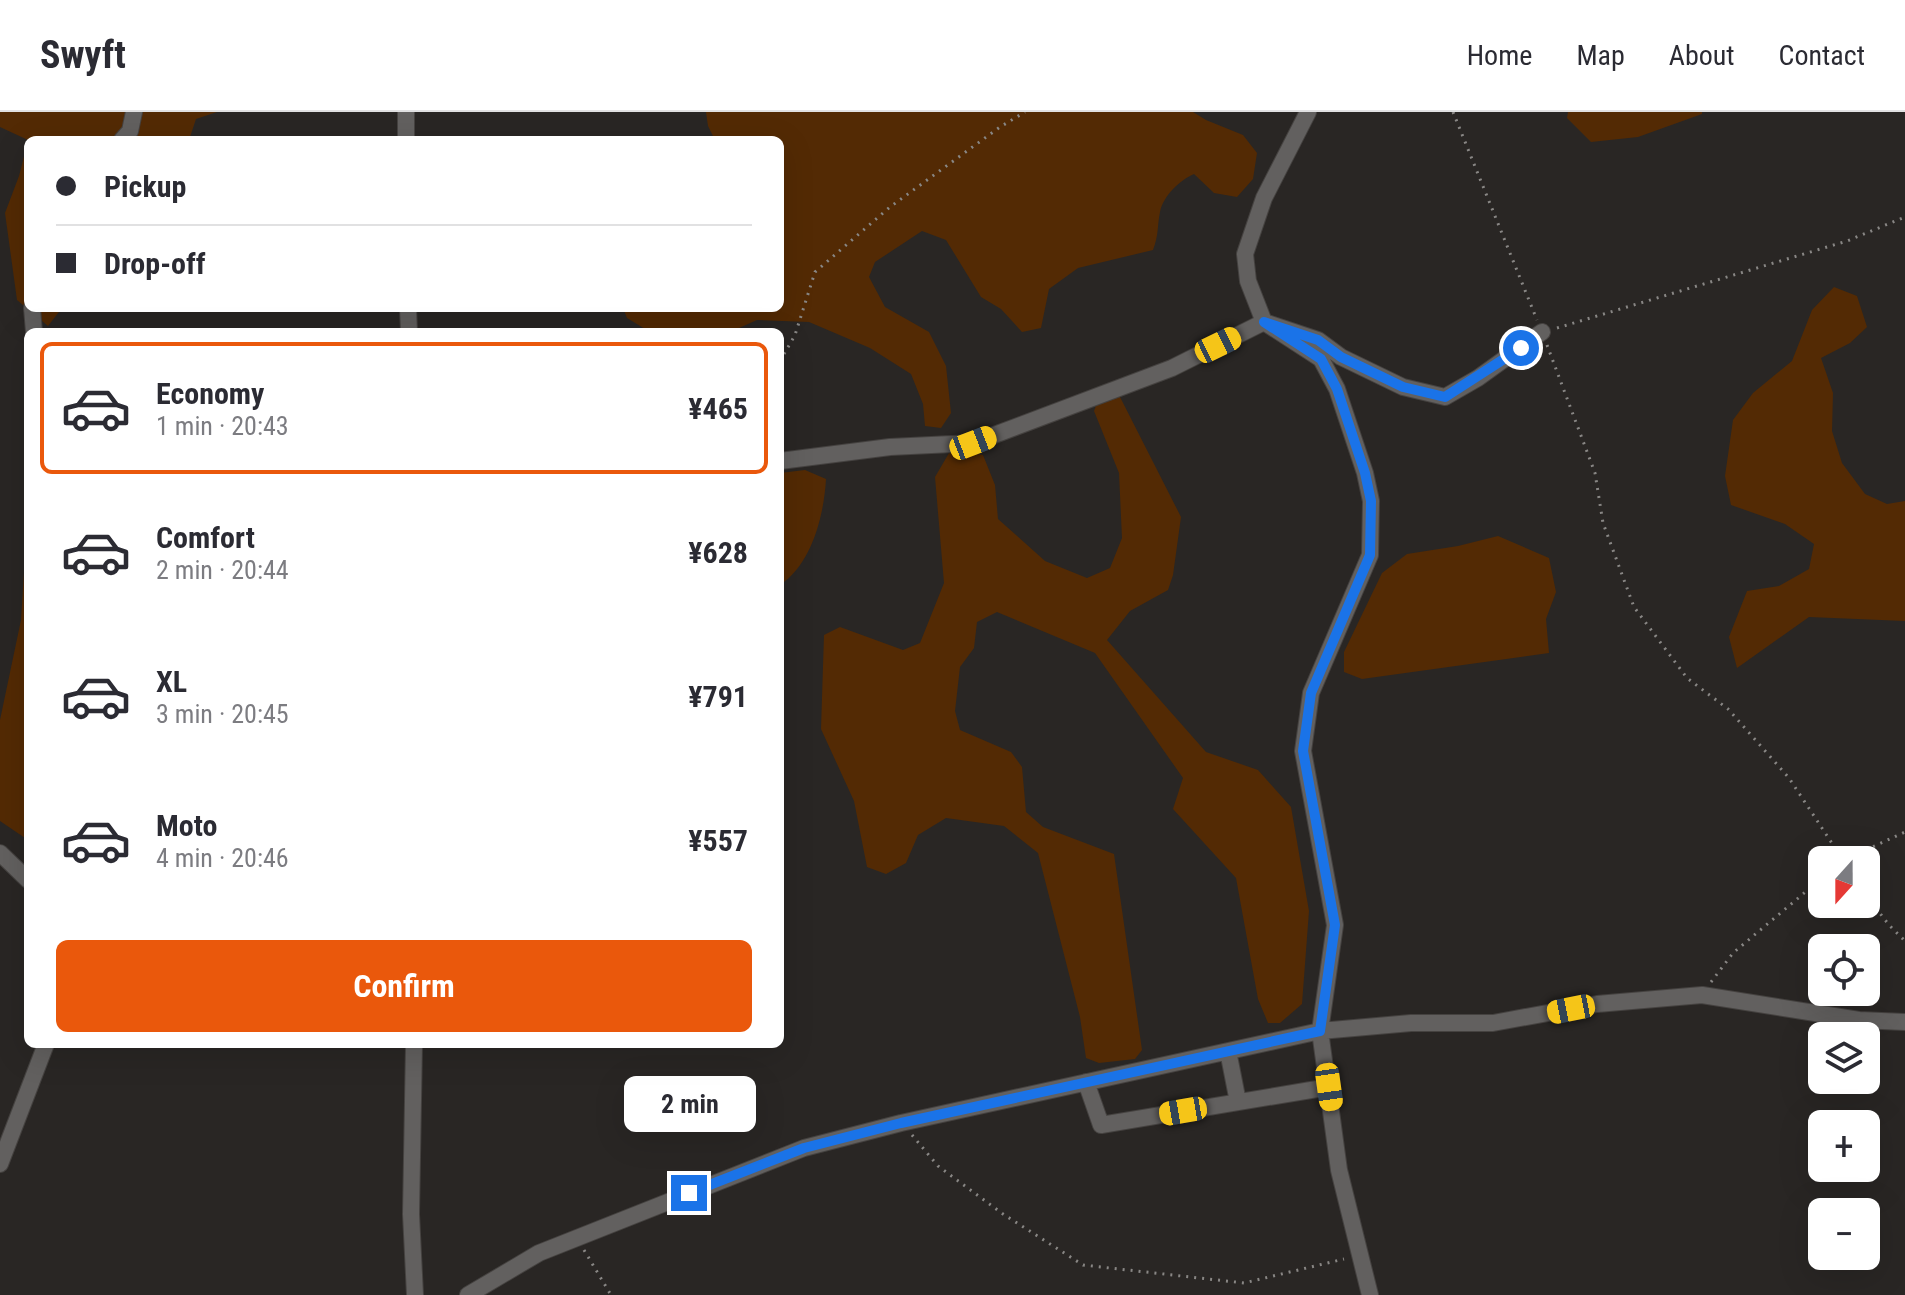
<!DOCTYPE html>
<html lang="en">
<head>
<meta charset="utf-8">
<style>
  :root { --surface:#fff; --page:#f2f2f3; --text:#2b2b33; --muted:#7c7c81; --line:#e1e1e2; --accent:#ea580c }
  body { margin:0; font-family:"Roboto Condensed",sans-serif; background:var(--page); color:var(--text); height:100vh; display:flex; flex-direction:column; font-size:30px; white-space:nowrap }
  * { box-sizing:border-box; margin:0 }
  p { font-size:26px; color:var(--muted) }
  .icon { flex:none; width:44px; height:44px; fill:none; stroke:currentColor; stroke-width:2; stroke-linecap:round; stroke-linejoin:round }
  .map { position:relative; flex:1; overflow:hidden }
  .panel { position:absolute; left:24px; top:216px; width:760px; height:720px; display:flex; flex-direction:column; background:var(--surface); border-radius:12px; box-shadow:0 8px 32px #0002 }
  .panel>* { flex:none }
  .top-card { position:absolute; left:24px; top:24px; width:760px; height:176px; border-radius:12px; box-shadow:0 8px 32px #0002; display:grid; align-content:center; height:176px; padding:0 32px; background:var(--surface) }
  .needle { width:52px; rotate:201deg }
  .tools { position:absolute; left:1808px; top:734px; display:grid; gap:16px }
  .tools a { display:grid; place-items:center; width:72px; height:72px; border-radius:12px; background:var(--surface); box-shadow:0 8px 32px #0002; font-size:40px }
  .end { position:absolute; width:36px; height:36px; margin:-18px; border:10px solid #1a73e8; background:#fff; box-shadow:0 0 0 4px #fff }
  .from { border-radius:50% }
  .bubble { position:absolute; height:56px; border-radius:12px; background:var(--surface); box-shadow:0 8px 32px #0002; font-size:26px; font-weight:700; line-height:56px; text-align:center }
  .car { position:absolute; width:24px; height:48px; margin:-24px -12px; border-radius:10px; box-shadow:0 0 6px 2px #0007; background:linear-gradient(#f5c518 24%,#345 0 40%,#f5c518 0 76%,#345 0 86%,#f5c518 0) }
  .top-card b { display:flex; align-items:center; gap:28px; height:76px; font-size:30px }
  .top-card b+b { border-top:2px solid var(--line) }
  .top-card i { width:20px; height:20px; background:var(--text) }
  ul { padding:14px 0 0; list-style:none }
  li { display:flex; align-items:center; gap:24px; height:132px; margin:0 16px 12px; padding:0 16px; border:4px solid transparent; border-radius:12px }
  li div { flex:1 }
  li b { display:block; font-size:30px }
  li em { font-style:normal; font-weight:700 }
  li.current { border-color:var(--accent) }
  li>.icon { width:72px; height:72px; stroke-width:1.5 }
  .action { display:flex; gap:16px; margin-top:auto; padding:16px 32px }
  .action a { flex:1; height:92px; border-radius:12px; background:var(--accent); color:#fff; font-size:32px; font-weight:700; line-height:92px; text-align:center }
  header { display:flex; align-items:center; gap:48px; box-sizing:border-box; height:112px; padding:0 40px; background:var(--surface); border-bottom:2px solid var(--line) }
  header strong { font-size:38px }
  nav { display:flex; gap:44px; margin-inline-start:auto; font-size:28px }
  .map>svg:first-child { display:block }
  .green { fill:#532a04 }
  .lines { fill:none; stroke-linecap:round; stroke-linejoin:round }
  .minor-casing { stroke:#454240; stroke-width:18 }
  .path { stroke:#898785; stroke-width:3; stroke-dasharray:2 6; stroke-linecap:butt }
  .minor { stroke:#62605f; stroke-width:16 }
  .route { stroke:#1a73e8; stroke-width:10 }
</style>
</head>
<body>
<header>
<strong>Swyft</strong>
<nav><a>Home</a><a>Map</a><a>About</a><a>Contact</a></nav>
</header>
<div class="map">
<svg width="1905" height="1183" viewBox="0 0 1905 1183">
  <rect width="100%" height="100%" fill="#292624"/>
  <path class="green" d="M0,0H217L196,7L189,28H28L0,15Z
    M706,0H1193L1206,8L1243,23L1257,41L1253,67L1237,85L1214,81L1194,62C1180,68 1163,84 1160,100C1157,115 1159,122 1153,138L1078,156L1049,177L1041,216L1022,220L1001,197L981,185L946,128L922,119L875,150L869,165L885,195L929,220L946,254L951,301L941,316L925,314L923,292L911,262L870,236L809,210L757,208L730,220H650L627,206L623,196H780V28H715L708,14Z
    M1568,0H1702V2L1638,25L1591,30L1567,6Z
    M28,29V196H62L48,214L17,188L5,101L19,64Z
    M1834,175L1857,184L1867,215L1850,231L1821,246L1833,281L1832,319L1842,351L1865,382L1887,392L1905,389V509L1809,505L1737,556L1729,525L1747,479L1779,474L1809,457L1814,432L1785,412L1731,393L1725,364L1733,308L1753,281L1792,249L1812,198Z
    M1100,283L1120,285L1181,405L1173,463L1168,478L1130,499L1107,528L1206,640L1258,658L1291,695L1309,799L1302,892L1280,911H1268L1258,887L1236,766L1173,697L1183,666L1095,541L997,500L977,510L974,536L960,555L955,599L960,618L1011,640L1022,655L1026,700L1043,715L1114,742L1142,938L1135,947L1099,951L1086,946L1080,905L1038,741L1004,714L946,706L918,723L906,751L886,762L867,755L854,689L821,617L824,523L840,515L903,538L920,531L944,471L935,365L952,336L983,343L995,373L998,407L1045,449L1087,466L1110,456L1122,426L1119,361L1094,299Z
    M805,358L826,367C824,403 812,452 780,473V361Z
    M27,413H28V728L0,709V608L21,508Z
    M1498,424L1549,446L1556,480L1546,507L1549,541L1362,567L1344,560V540L1382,461L1407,442L1458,434Z"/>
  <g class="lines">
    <g class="minor-casing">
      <path id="minor" d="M406,0V28
        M1308,0L1264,86L1245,142L1248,169L1264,210L1321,247L1337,277L1365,361L1371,389L1370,443L1311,581L1303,639L1335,813L1320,919L1339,1058L1370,1183
        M122,28L130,19L134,0
        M32,196L34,220
        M408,196L409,220
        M780,349L890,335L973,331L1172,256L1264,210L1318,228L1341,245L1403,275L1445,285L1478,266L1542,220
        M0,741L28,768
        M414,932L411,1102L415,1183
        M1228,939L1238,990
        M1086,970L1101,1013L1329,975
        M0,1052L46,932
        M468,1183L539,1141L804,1036L901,1011L1320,919L1411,911H1493L1597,892L1702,883L1859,908L1905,910"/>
    </g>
    <path class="path" d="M1453,0L1537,208
      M1557,216L1847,129L1905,105
      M1547,233L1595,361L1603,411L1634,495L1687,566L1728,597L1789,666L1843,748
      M780,249L795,223L815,160L890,95L1000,15L1025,0
      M1844,748L1905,720
      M1866,783L1889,813L1905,829
      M1711,870L1733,841L1822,766
      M912,1023L938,1054L1003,1102L1083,1153L1244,1171L1344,1147
      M584,1138L611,1183"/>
    <use href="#minor" class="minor"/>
  </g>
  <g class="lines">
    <path class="route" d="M689,1081L804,1036L901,1011L1320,919L1335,813L1303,639L1311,581L1370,443L1371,389L1365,361L1337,277L1321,247L1264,210L1318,228L1341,245L1403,275L1445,285L1521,236"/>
  </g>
</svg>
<div class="tools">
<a><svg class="needle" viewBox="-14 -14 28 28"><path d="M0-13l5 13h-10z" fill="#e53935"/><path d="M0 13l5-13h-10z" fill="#7c7c81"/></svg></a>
<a><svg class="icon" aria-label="locate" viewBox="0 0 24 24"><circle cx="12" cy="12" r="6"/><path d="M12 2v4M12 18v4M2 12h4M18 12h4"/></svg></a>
<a><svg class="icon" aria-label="layers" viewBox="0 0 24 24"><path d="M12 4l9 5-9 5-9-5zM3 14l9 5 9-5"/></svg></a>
<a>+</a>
<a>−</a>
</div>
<i class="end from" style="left:1521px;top:236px"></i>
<i class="end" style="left:689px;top:1081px"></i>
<div class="bubble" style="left:624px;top:964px;width:132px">2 min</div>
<i class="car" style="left:1218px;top:233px;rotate:64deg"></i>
<i class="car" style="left:973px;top:331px;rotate:69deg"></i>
<i class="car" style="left:1571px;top:897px;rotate:259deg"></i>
<i class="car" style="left:1329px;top:975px;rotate:172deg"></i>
<i class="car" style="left:1183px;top:999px;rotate:260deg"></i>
<div class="top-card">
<b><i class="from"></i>Pickup</b>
<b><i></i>Drop-off</b>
</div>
<section class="panel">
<ul>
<li class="current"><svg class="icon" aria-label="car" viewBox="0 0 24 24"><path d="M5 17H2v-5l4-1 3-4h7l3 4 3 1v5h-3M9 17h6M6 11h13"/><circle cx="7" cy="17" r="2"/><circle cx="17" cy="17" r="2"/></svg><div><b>Economy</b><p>1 min · 20:43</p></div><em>¥465</em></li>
<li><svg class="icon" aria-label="car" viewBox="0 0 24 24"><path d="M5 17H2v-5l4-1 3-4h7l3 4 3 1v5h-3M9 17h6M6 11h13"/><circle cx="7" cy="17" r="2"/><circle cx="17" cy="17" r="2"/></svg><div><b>Comfort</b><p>2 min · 20:44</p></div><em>¥628</em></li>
<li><svg class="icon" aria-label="car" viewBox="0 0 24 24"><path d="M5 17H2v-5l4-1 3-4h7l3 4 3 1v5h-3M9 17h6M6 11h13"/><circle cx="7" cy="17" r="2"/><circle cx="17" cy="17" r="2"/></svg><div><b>XL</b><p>3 min · 20:45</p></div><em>¥791</em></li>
<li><svg class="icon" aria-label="car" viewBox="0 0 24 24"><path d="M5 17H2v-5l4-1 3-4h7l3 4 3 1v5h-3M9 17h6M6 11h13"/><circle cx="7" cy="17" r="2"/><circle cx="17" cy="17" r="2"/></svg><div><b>Moto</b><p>4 min · 20:46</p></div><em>¥557</em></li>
</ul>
<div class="action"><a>Confirm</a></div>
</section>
</div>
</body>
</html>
